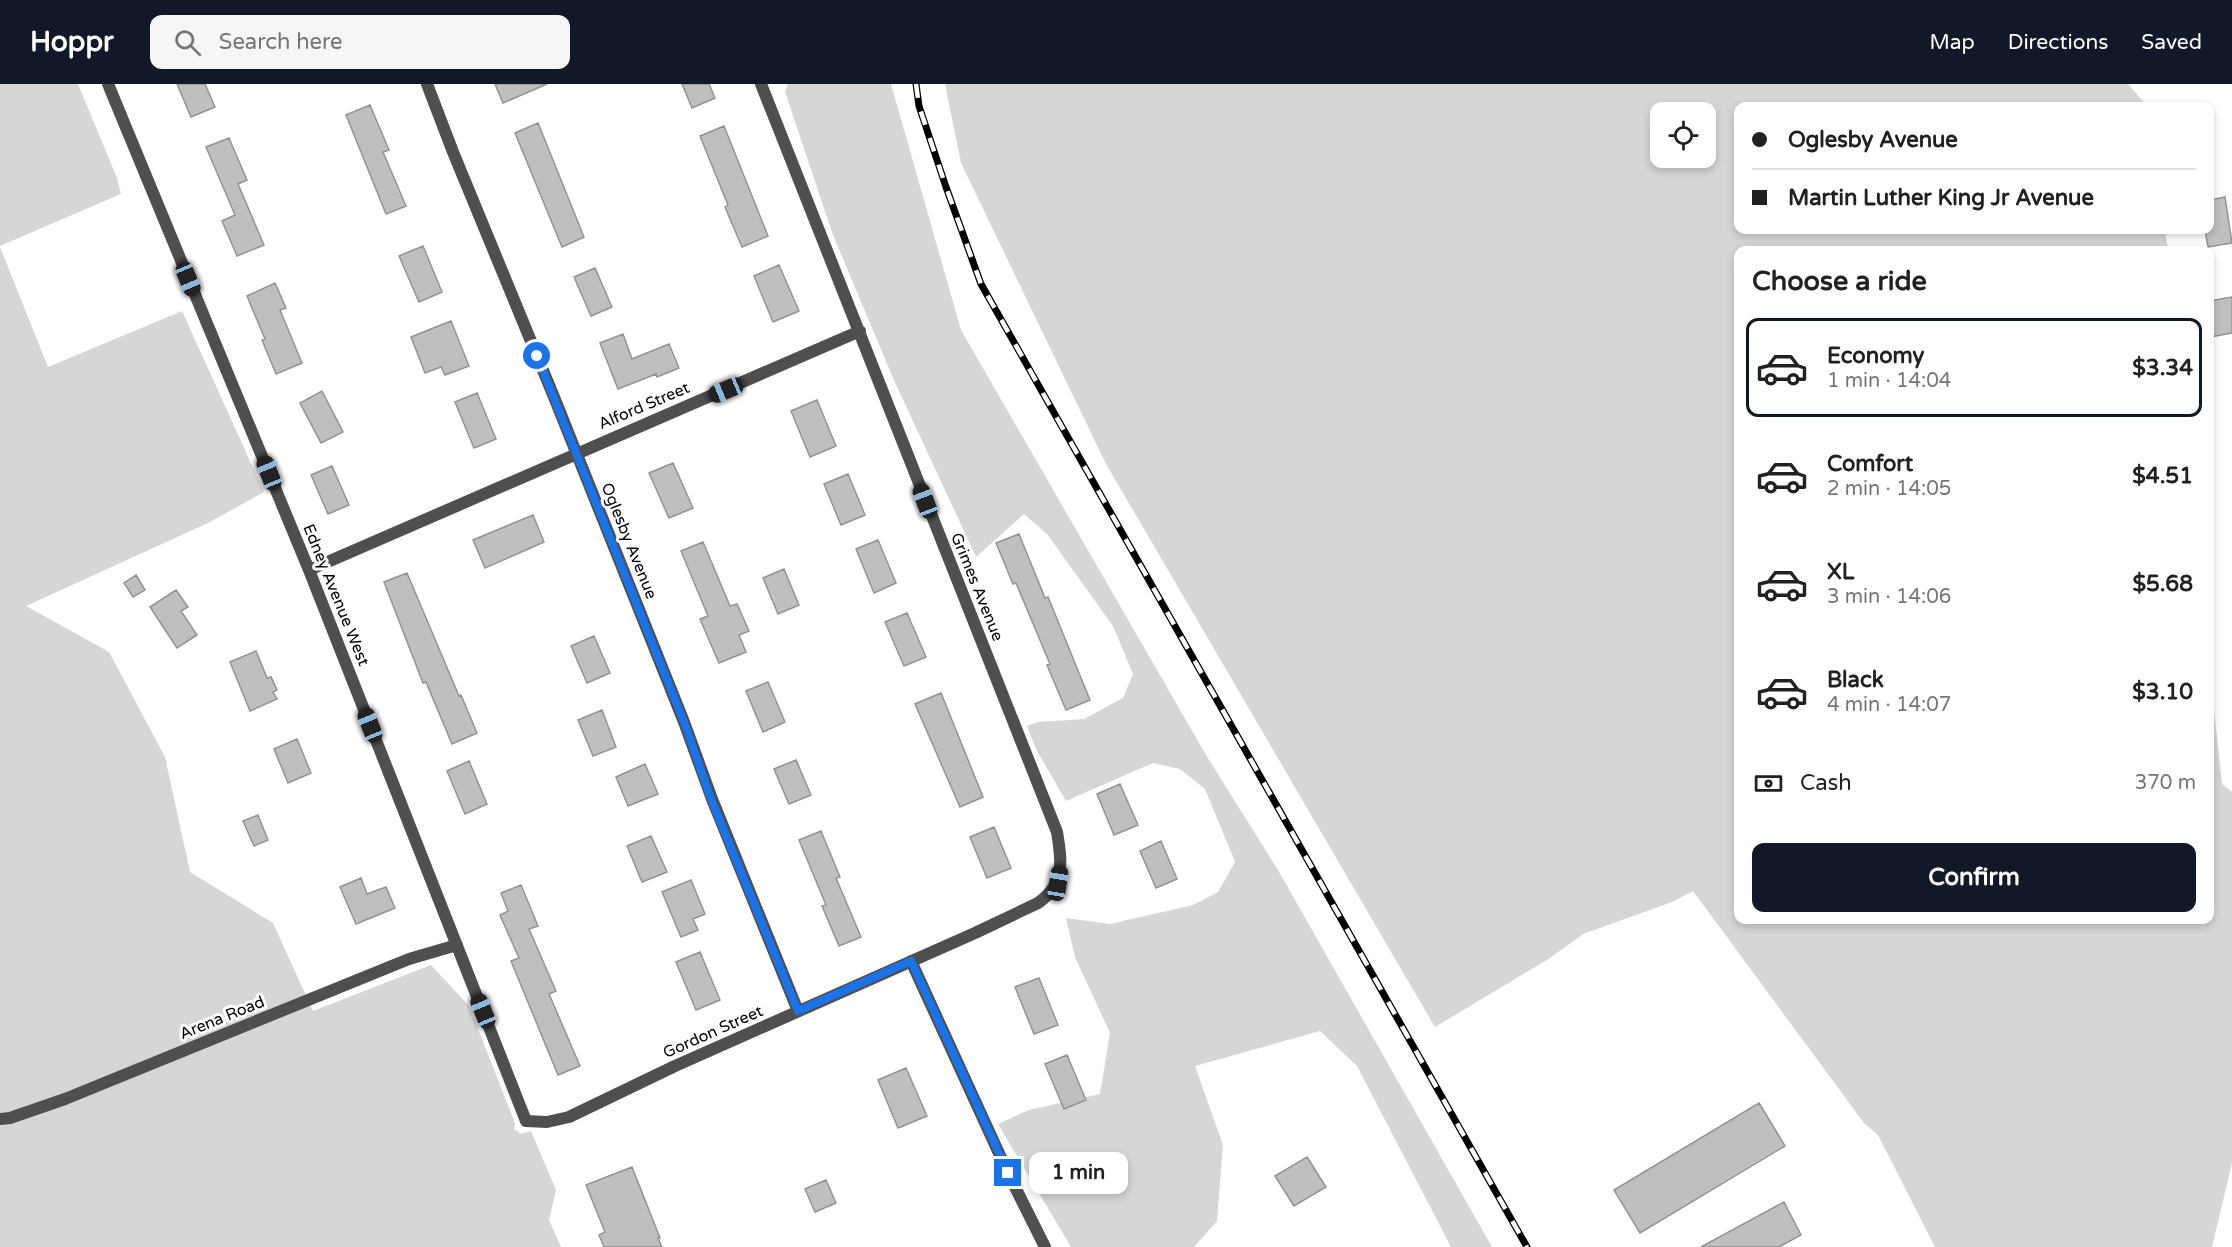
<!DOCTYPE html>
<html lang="en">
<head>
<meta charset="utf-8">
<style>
  :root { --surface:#fff; --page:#f6f6f6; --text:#202124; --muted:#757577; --line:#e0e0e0; --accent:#111827 }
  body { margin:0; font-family:"Varela Round",sans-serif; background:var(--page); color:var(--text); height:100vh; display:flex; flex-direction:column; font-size:22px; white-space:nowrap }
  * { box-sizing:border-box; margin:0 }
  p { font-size:20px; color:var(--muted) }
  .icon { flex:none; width:33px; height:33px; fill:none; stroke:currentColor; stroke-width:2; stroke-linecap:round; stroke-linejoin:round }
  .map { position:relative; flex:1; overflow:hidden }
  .side { position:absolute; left:1734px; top:162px; width:480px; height:678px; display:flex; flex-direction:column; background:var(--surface); border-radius:12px; box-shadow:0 3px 9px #0003 }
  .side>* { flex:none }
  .guide { position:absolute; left:1734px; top:18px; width:480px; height:132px; border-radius:12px; box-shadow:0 3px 9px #0003; display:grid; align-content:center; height:132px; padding:0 18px; background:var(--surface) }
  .controls { position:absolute; left:1650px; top:18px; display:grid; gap:12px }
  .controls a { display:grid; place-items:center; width:66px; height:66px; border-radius:12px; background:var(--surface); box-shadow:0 3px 9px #0003; font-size:30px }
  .end { position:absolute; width:27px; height:27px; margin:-14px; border:8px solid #1a73e8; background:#fff; box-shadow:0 0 0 3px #fff }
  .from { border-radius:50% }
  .bubble { position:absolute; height:42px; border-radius:12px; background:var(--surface); box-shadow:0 3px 9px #0003; font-size:20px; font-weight:700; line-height:42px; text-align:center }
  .car { position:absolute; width:18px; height:36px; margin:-18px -9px; border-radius:8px; box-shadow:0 0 4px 2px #0007; background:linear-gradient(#222 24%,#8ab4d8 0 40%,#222 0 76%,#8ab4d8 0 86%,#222 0) }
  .guide b { display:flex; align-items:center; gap:21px; height:57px; font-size:22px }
  .guide b+b { border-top:2px solid var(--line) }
  .guide i { width:15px; height:15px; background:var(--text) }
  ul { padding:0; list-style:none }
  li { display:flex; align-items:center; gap:18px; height:99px; margin:0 12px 9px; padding:0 6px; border:3px solid transparent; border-radius:12px }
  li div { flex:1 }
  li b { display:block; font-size:22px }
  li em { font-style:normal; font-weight:700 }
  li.current { border-color:var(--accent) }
  li>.icon { width:54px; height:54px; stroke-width:1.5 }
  h2 { padding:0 18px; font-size:27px; line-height:72px }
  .pay { display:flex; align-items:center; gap:15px; height:66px; padding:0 18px; font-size:22px }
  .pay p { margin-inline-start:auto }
  .button { display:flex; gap:12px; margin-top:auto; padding:12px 18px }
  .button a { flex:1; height:69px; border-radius:12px; background:var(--accent); color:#fff; font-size:24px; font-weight:700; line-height:69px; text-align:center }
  header { display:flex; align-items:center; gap:36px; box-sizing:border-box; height:84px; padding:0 30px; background:var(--accent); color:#fff }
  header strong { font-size:28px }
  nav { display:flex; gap:33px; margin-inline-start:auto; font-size:21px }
  .search { width:420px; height:54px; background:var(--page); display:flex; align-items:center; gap:15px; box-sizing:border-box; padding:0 21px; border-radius:12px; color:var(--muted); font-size:22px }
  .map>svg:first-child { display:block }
  .green { fill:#d6d6d6; fill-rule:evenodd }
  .building { fill:#bfbfbf; stroke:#939393; stroke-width:1.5 }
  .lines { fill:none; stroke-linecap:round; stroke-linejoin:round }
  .street { stroke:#4f4f4f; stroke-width:12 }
  .rail-casing { stroke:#000; stroke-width:7 }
  .rail { stroke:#fff; stroke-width:4.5; stroke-dasharray:14; stroke-linecap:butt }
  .route { stroke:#1a73e8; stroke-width:8 }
  .labels { text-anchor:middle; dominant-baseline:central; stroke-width:6; stroke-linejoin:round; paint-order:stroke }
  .street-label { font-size:16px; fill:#000; stroke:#fff }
</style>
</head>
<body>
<header>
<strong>Hoppr</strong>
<div class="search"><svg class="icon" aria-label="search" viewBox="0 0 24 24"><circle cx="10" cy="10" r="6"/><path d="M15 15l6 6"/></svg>Search here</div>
<nav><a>Map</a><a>Directions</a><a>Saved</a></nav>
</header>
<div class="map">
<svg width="2232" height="1163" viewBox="0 0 2232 1163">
  <rect width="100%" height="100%" fill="#fff"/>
  <path class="green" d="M0,0H78L117,94L121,110L0,162Z
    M788,0H891L961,246L1206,671L1278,786L1492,1163H1451L1357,982L1320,947L1195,982L1223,1061L1217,1137L1194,1163H1071L998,1040L1029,1026L1100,1010L1110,949L1075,873L1066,834L1110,840L1193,821L1218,808L1235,778L1205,705L1180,685L1153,679L1066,717L1036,665L1027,642L1038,638L1084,635L1123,614L1133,590L1113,542L1047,450L1024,430L976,473L893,294L833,151L785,8Z
    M945,0H2128L2147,22H1738V146H2165L2168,166H1738V836H2210V590L2222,700L2232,708V1079L2212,1163H1935L1878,1051L1864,1039L1693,807L1672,818L1583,850L1547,876L1435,943L1106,380L961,79ZM1660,28H1706V74H1660Z
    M0,163L48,283L182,227L264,408L208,439L26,522L109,568L165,673L190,788L273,839L313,927L431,881L469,922L515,1039L514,1046L518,1047L520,1050L531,1047L556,1106L549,1136L561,1163H0Z"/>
  <path class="building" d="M177,0H205L215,23L191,33Z
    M495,0H547L503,19Z
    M682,0H709L715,14L692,24Z
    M370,21L389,66L383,68L406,122L386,130L346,31Z
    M538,39L584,153L562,163L515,49Z
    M724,42L768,152L742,163L725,123L728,121L700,52Z
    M229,54L247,96L238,100L264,161L237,172L222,137L235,131L206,63Z
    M2225,113L2232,159L2208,163L2205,146H2210V116Z
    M423,162L442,208L419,218L399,172Z
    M779,181L799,227L773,238L754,192Z
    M595,184L612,223L591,232L574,193Z
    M275,199L286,224L280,226L302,279L276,290L262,256L265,255L247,212Z
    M2232,213V249L2210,253V217Z
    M451,237L469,282L445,291L441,283L425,289L411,253Z
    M623,250L632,275L669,260L679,284L657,293L656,290L618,305L600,259Z
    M322,307L343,348L321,359L300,319Z
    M477,309L496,355L474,364L455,318Z
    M817,316L836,362L810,373L791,327Z
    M673,379L693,424L669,434L649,389Z
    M332,382L349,421L328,430L311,391Z
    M848,390L865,431L841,441L824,400Z
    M533,431L544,458L485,484L473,456Z
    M1019,450L1045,514L1048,513L1090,616L1066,626L1047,581L1050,580L1016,499L1013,500L996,459Z
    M878,456L896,499L874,509L856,465Z
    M703,458L730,522L737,520L749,547L739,551L746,568L719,579L700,535L708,532L681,467Z
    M784,485L799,521L778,530L763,494Z
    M407,489L459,612L461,611L477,649L452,660L426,598L423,599L384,498Z
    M136,491L145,506L133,513L124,499Z
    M176,506L188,523L181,527L197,551L177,564L150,523Z
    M907,529L926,573L904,582L885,538Z
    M594,552L610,589L587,599L571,562Z
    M256,567L267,594L271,593L277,606L273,608L277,615L250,627L230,578Z
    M768,598L785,638L763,648L746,607Z
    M941,609L983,713L960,723L915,620Z
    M602,626L616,663L593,672L578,636Z
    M297,655L311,689L288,699L274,665Z
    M796,676L811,711L789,720L774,685Z
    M469,677L487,720L465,730L447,687Z
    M645,680L658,710L628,722L616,693Z
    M1120,700L1138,741L1114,751L1097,710Z
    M258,731L268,756L254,762L243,737Z
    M994,743L1011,784L987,794L970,753Z
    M821,747L840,793L836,794L861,853L839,862L822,822L826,821L799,756Z
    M651,752L667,788L642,798L627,762Z
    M1161,757L1177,795L1156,804L1140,767Z
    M361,794L367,810L386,803L395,824L356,840L340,803Z
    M691,796L705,830L693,835L698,846L681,853L662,808Z
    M521,801L538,842L529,845L556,907L549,910L580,982L558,991L511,877L519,874L500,831L508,827L501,809Z
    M700,868L720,916L696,926L676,878Z
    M1039,894L1058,941L1034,950L1015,903Z
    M1067,971L1086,1016L1064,1025L1045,980Z
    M906,984L927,1032L898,1044L878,996Z
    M1759,1019L1785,1062L1640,1149L1614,1106Z
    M1307,1073L1326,1103L1294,1122L1275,1092Z
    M632,1083L660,1154H658L662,1163H604L599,1151L605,1148L586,1101Z
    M826,1096L836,1119L815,1128L805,1105Z
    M1784,1118L1801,1151L1779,1163H1701Z"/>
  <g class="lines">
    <path class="street" d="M108,0L309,486L526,1037L547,1038L569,1033L675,982L975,849L1038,819C1065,800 1062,778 1057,748L761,0
      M427,0L453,68L554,313L684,638L712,715L798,927
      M309,486L860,247
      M911,877L1008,1089L1045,1163
      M0,1035L10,1034L65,1015L409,875L457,861"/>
    <g class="rail-casing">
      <path id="rail" d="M916,0L919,22L946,103L981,200L1527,1163"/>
    </g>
    <use href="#rail" class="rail"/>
  </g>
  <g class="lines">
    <path class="route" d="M537,272L684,638L711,715L798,927L911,877L1008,1089"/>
  </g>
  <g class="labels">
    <g class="street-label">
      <text transform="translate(644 322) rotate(-23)">Alford Street</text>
      <text transform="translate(629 457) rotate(68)">Oglesby Avenue</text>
      <text transform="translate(977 503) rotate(68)">Grimes Avenue</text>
      <text transform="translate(336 511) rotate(68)">Edney Avenue West</text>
      <text transform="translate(222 934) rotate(-22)">Arena Road</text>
      <text transform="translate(713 948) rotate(-24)">Gordon Street</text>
    </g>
  </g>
</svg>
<div class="controls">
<a><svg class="icon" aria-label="locate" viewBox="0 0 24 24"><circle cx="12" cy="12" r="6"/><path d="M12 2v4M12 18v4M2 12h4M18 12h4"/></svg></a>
</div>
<i class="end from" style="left:537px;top:272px"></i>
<i class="end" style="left:1008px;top:1089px"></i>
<div class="bubble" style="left:1029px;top:1068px;width:99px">1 min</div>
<i class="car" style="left:188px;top:195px;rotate:157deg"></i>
<i class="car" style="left:726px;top:306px;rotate:247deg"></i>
<i class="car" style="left:269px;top:389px;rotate:338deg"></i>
<i class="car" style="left:925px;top:417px;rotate:339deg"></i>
<i class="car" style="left:370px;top:641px;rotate:338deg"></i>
<i class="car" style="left:1058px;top:799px;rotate:9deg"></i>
<i class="car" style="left:483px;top:927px;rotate:338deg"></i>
<div class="guide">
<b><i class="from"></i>Oglesby Avenue</b>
<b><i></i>Martin Luther King Jr Avenue</b>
</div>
<section class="side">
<h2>Choose a ride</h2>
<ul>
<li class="current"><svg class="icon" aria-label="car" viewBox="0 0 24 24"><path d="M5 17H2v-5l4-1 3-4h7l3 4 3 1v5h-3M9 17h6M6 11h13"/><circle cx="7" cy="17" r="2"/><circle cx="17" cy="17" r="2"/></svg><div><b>Economy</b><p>1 min · 14:04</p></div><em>$3.34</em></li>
<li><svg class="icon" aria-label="car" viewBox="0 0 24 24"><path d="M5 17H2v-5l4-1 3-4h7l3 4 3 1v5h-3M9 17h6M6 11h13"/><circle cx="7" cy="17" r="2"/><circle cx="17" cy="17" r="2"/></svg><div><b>Comfort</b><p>2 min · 14:05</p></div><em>$4.51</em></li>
<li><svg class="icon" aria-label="car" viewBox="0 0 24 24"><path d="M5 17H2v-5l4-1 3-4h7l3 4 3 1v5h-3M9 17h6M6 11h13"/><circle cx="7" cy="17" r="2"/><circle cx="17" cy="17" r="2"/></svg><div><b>XL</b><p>3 min · 14:06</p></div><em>$5.68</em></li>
<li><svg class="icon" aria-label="car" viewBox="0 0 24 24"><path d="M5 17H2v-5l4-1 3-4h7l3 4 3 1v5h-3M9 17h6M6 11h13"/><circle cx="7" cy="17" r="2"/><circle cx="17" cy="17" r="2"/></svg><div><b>Black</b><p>4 min · 14:07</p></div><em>$3.10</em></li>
</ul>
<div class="pay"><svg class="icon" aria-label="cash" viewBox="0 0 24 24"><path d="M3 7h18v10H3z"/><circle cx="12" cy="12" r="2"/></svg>Cash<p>370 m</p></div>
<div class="button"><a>Confirm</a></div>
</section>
</div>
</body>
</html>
